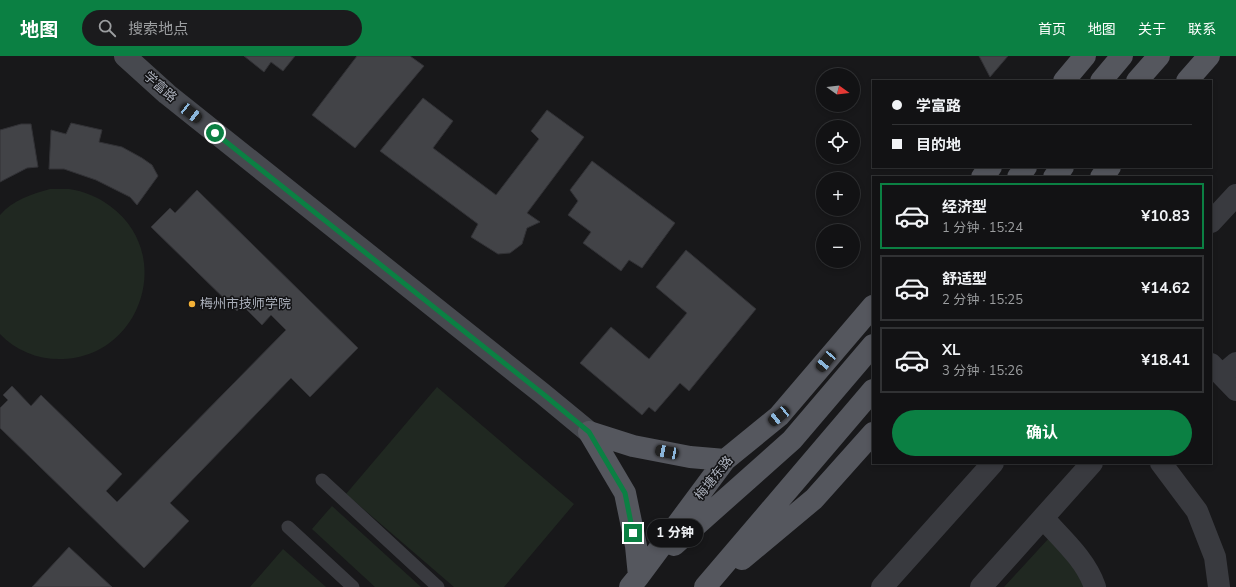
<!DOCTYPE html>
<html lang="zh">
<head>
<meta charset="utf-8">
<style>
  :root { --surface:#121214; --page:#1b1b1d; --text:#f1f3f6; --muted:#9c9ea0; --line:#313234; --accent:#0b8043 }
  body { margin:0; font-family:"Nunito Sans","Noto Sans SC",sans-serif; background:var(--page); color:var(--text); height:100vh; display:flex; flex-direction:column; font-size:15px; white-space:nowrap }
  * { box-sizing:border-box; margin:0 }
  p { font-size:13px; color:var(--muted) }
  .icon { flex:none; width:22px; height:22px; fill:none; stroke:currentColor; stroke-width:2; stroke-linecap:round; stroke-linejoin:round }
  .map { position:relative; flex:1; overflow:hidden }
  .side { position:absolute; left:872px; top:120px; width:340px; height:288px; display:flex; flex-direction:column; background:var(--surface); border-radius:0px; box-shadow:0 2px 6px #0003,0 0 0 1px var(--line) }
  .side>* { flex:none }
  .guide { position:absolute; left:872px; top:24px; width:340px; height:88px; border-radius:0px; box-shadow:0 2px 6px #0003,0 0 0 1px var(--line); display:grid; align-content:center; height:88px; padding:0 20px; background:var(--surface) }
  .needle { width:26px; rotate:105deg }
  .fabs { position:absolute; left:816px; top:12px; display:grid; gap:8px }
  .fabs a { display:grid; place-items:center; width:44px; height:44px; border-radius:50%; background:var(--surface); box-shadow:0 2px 6px #0003,0 0 0 1px var(--line); font-size:20px }
  .end { position:absolute; width:18px; height:18px; margin:-9px; border:5px solid #0b8043; background:#fff; box-shadow:0 0 0 2px #fff }
  .from { border-radius:50% }
  .bubble { position:absolute; height:28px; border-radius:14px; background:var(--surface); box-shadow:0 2px 6px #0003,0 0 0 1px var(--line); font-size:13px; font-weight:700; line-height:28px; text-align:center }
  .car { position:absolute; width:12px; height:24px; margin:-12px -6px; border-radius:5px; box-shadow:0 0 3px 1px #0007; background:linear-gradient(#222 24%,#8ab4d8 0 40%,#222 0 76%,#8ab4d8 0 86%,#222 0) }
  .guide b { display:flex; align-items:center; gap:14px; height:38px; font-size:15px }
  .guide b+b { border-top:1px solid var(--line) }
  .guide i { width:10px; height:10px; background:var(--text) }
  ul { padding:7px 0 0; list-style:none }
  li { display:flex; align-items:center; gap:12px; height:66px; margin:0 8px 6px; padding:0 12px; border:2px solid var(--line); border-radius:0px }
  li div { flex:1 }
  li b { display:block; font-size:15px }
  li em { font-style:normal; font-weight:700 }
  li.current { border-color:var(--accent) }
  li>.icon { width:36px; height:36px; stroke-width:1.5 }
  .action { display:flex; gap:8px; margin-top:auto; padding:8px 20px }
  .action a { flex:1; height:46px; border-radius:24px; background:var(--accent); color:#fff; font-size:16px; font-weight:700; line-height:46px; text-align:center }
  header { display:flex; align-items:center; gap:24px; box-sizing:border-box; height:56px; padding:0 20px; background:var(--accent); color:#fff }
  header strong { font-size:19px }
  nav { display:flex; gap:22px; margin-inline-start:auto; font-size:14px }
  .search { width:280px; height:36px; background:var(--page); display:flex; align-items:center; gap:10px; box-sizing:border-box; padding:0 14px; border-radius:22px; color:var(--muted); font-size:15px }
  .map>svg:first-child { display:block }
  .green { fill:#202821 }
  .building { fill:#424347; stroke:#323236 }
  .lines { fill:none; stroke-linecap:round; stroke-linejoin:round }
  .lane { stroke:#393a3f; stroke-width:13 }
  .street { stroke:#393a3f; stroke-width:22 }
  .secondary { stroke:#47494f; stroke-width:22 }
  .primary { stroke:#55575e; stroke-width:22 }
  .route { stroke:#0b8043; stroke-width:5 }
  .poi-dot { fill:#f3b137; stroke:#131315; stroke-width:1.5 }
  .labels { text-anchor:middle; dominant-baseline:central; stroke-width:3; stroke-linejoin:round; paint-order:stroke }
  .street-label { font-size:13px; fill:#aaafba; stroke:#131315 }
  .poi-label { font-size:13px; fill:#aaafba; stroke:#131315; text-anchor:start }
</style>
</head>
<body>
<header>
<strong>地图</strong>
<div class="search"><svg class="icon" aria-label="search" viewBox="0 0 24 24"><circle cx="10" cy="10" r="6"/><path d="M15 15l6 6"/></svg>搜索地点</div>
<nav><a>首页</a><a>地图</a><a>关于</a><a>联系</a></nav>
</header>
<div class="map">
<svg width="1236" height="531" viewBox="0 0 1236 531">
  <rect width="100%" height="100%" fill="#18181a"/>
  <path class="green" d="M50,133C56,133 63,133 69,133C84,135 98,141 110,150C175,197 142,300 63,303C39,304 16,295 0,278V159C13,144 32,138 50,133Z
    M437,331L574,448L504,531H454L346,438Z
    M332,450L421,531H375L312,473Z
    M1049,482L1059,490L1086,531H1004Z
    M283,493L326,531H250Z"/>
  <path class="building" d="M244,0H295L283,15L271,6L264,16Z
    M357,0H410L424,10L355,92L312,59Z
    M979,0H1008L990,21Z
    M423,42L453,65L433,92L496,139L539,83L531,75L547,54L584,81L527,157L540,166L527,172L522,188L510,197L498,198L471,181L478,168L380,95Z
    M71,67L102,74L99,86L122,91L142,102L152,109L158,120L137,149L130,141L96,124L64,113H49L51,74L66,78Z
    M21,68H31L38,111L27,112L0,126V74Z
    M592,105L675,167L642,212L629,204L621,215L583,187L591,176L568,159L578,145L570,134Z
    M197,134L358,292L310,341L291,322L170,447L189,465L144,512L0,372V352L8,344L3,339L12,330L31,350L41,339L122,418L106,435L117,446L286,274L271,259L262,269L242,249L237,255L151,171L170,152L175,157Z
    M686,194L756,253L689,335L680,327L655,356L649,351L642,359L580,307L611,271L649,303L687,257L656,231Z
    M69,491L112,531H32Z"/>
  <g class="lines">
    <path class="lane" d="M322,424L438,531
      M288,471L353,531"/>
    <path class="street" d="M1211,166L1236,139
      M1211,308L1236,334
      M1222,319L1236,307
      M1161,407L1197,455L1215,501L1219,531
      M1043,462C1062,483 1086,504 1095,531
      M882,531L993,407
      M981,531L1092,407"/>
    <path class="secondary" d="M125,0L167,38L543,338L589,376"/>
    <path class="primary" d="M1064,25L1085,0
      M1101,25L1122,0
      M1137,25L1159,0
      M1187,25L1209,0
      M982,121L991,111
      M1018,121L1026,111
      M1054,121L1063,111
      M1101,121L1110,111
      M589,376L625,437L636,490L639,520
      M589,376L633,390L690,401L725,404
      M674,489L792,384L873,289
      M742,503L814,443L873,377
      M630,531L639,520L725,404L779,360L873,250
      M705,531L873,334"/>
  </g>
  <g class="lines">
    <path class="route" d="M215,77L543,338L589,376L625,437L633,477"/>
  </g>
  <circle class="poi-dot" cx="192" cy="248" r="4"/>
  <g class="labels">
    <g class="street-label">
      <text transform="translate(160 31) rotate(41)">学富路</text>
      <text transform="translate(714 422) rotate(-51)">梅塘东路</text>
    </g>
    <g class="poi-label">
      <text x="200" y="248">梅州市技师学院</text>
    </g>
  </g>
</svg>
<div class="fabs">
<a><svg class="needle" viewBox="-14 -14 28 28"><path d="M0-13l5 13h-10z" fill="#e53935"/><path d="M0 13l5-13h-10z" fill="#9c9ea0"/></svg></a>
<a><svg class="icon" aria-label="locate" viewBox="0 0 24 24"><circle cx="12" cy="12" r="6"/><path d="M12 2v4M12 18v4M2 12h4M18 12h4"/></svg></a>
<a>+</a>
<a>−</a>
</div>
<i class="end from" style="left:215px;top:77px"></i>
<i class="end" style="left:633px;top:477px"></i>
<div class="bubble" style="left:647px;top:463px;width:56px">1 分钟</div>
<i class="car" style="left:191px;top:57px;rotate:128deg"></i>
<i class="car" style="left:826px;top:305px;rotate:220deg"></i>
<i class="car" style="left:779px;top:360px;rotate:231deg"></i>
<i class="car" style="left:667px;top:396px;rotate:281deg"></i>
<div class="guide">
<b><i class="from"></i>学富路</b>
<b><i></i>目的地</b>
</div>
<section class="side">
<ul>
<li class="current"><svg class="icon" aria-label="car" viewBox="0 0 24 24"><path d="M5 17H2v-5l4-1 3-4h7l3 4 3 1v5h-3M9 17h6M6 11h13"/><circle cx="7" cy="17" r="2"/><circle cx="17" cy="17" r="2"/></svg><div><b>经济型</b><p>1 分钟 · 15:24</p></div><em>¥10.83</em></li>
<li><svg class="icon" aria-label="car" viewBox="0 0 24 24"><path d="M5 17H2v-5l4-1 3-4h7l3 4 3 1v5h-3M9 17h6M6 11h13"/><circle cx="7" cy="17" r="2"/><circle cx="17" cy="17" r="2"/></svg><div><b>舒适型</b><p>2 分钟 · 15:25</p></div><em>¥14.62</em></li>
<li><svg class="icon" aria-label="car" viewBox="0 0 24 24"><path d="M5 17H2v-5l4-1 3-4h7l3 4 3 1v5h-3M9 17h6M6 11h13"/><circle cx="7" cy="17" r="2"/><circle cx="17" cy="17" r="2"/></svg><div><b>XL</b><p>3 分钟 · 15:26</p></div><em>¥18.41</em></li>
</ul>
<div class="action"><a>确认</a></div>
</section>
</div>
</body>
</html>
